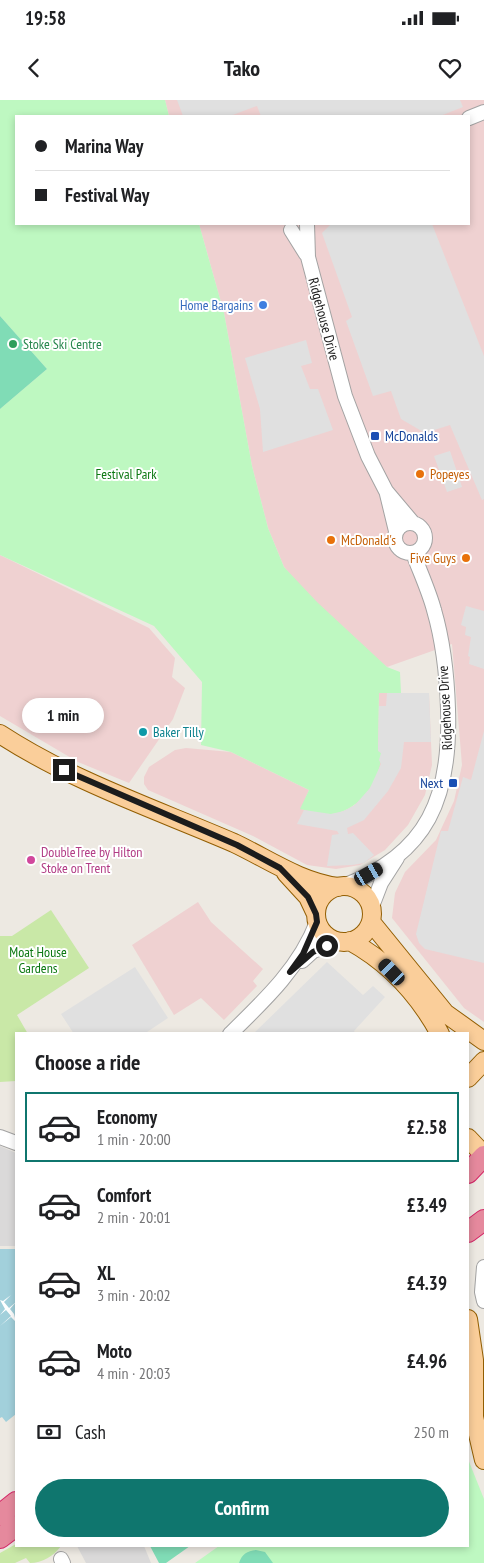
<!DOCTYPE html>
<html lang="en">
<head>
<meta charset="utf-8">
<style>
  :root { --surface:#fff; --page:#f2f2f2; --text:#202124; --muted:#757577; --line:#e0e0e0; --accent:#0f766e }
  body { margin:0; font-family:"PT Sans Narrow",sans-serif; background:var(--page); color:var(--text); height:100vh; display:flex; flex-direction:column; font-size:19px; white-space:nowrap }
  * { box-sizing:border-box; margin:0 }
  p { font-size:16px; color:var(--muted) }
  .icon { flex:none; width:28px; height:28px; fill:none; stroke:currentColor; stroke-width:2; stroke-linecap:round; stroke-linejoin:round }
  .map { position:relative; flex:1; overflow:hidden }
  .sheet { position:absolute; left:15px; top:932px; width:454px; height:515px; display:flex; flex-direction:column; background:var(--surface); border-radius:0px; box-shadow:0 2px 8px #0003 }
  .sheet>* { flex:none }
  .top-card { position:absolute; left:15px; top:15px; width:455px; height:110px; border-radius:0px; box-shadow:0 2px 8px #0003; display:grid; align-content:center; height:110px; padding:0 20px; background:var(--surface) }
  .end { position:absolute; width:22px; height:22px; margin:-11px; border:6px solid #1c1c1c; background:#fff; box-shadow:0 0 0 2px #fff }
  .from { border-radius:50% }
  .bubble { position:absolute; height:35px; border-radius:18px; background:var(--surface); box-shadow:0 2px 8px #0003; font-size:16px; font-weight:600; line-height:35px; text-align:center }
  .car { position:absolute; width:15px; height:30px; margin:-15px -8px; border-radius:6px; box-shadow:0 0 4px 1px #0007; background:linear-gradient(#222 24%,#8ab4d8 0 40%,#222 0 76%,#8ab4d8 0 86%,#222 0) }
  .top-card b { display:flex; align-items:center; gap:18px; height:48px; font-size:19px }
  .top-card b+b { border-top:1px solid var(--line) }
  .top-card i { width:12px; height:12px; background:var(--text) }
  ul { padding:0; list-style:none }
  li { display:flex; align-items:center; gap:15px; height:70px; margin:0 10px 8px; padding:0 10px; border:2px solid transparent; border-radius:0px }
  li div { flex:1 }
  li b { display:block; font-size:19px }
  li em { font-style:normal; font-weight:600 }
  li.on { border-color:var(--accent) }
  li>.icon { width:45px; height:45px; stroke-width:1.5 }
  h2 { padding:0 20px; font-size:22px; line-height:60px }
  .pay { display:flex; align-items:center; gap:12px; height:55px; padding:0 20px; font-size:19px }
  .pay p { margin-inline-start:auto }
  .action { display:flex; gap:10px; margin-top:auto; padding:10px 20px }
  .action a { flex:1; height:58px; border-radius:30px; background:var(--accent); color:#fff; font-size:20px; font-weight:600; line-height:58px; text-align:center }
  .status { display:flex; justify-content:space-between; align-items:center; height:35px; padding:0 25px; background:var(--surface); direction:ltr }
  .status svg { height:14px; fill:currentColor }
  header { display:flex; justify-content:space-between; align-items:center; height:65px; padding:0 20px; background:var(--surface); font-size:22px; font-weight:600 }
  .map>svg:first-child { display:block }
  .residential { fill:#dad9d9 }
  .commercial { fill:#efd1d1 }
  .grass { fill:#c9e8a7 }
  .park { fill:#bef8c1 }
  .pitch { fill:#80dcb6 }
  .parking { fill:#e0e0e0 }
  .water { fill:#a2d0db }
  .pier { fill:#fff }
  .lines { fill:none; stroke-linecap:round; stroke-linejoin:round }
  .minor-casing { stroke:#a3a3a3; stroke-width:16 }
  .major-casing { stroke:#925e02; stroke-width:20 }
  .highway-casing { stroke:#d42667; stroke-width:22 }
  .minor { stroke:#fff; stroke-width:14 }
  .major { stroke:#face9a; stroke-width:18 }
  .highway { stroke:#e5899d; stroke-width:20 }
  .route { stroke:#1c1c1c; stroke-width:6 }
  .shop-dot { fill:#3f7fe0; stroke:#fff; stroke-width:2 }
  .leisure-dot { fill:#2e9e5b; stroke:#fff; stroke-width:2 }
  .transit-dot { fill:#1a4fb4; stroke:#fff; stroke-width:2 }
  .food-dot { fill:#e8710a; stroke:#fff; stroke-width:2 }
  .culture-dot { fill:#0f9aa8; stroke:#fff; stroke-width:2 }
  .hotel-dot { fill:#d1479c; stroke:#fff; stroke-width:2 }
  .labels { text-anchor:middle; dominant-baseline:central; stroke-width:4; stroke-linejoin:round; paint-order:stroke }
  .shop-label { font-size:14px; fill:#366cbe; stroke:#fff; text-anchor:end }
  .street-label { font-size:14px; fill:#1c1c1c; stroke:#fff }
  .leisure-label { font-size:14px; fill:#27864d; stroke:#fff; text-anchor:start }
  .transit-label { font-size:14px; fill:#164399; stroke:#fff; text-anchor:start }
  .park-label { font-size:14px; fill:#0c7812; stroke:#fff }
  .food-label { font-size:14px; fill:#c56008; stroke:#fff; text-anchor:start }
  .culture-label { font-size:14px; fill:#0d838f; stroke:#fff; text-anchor:start }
  .hotel-label { font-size:14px; fill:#b23c85; stroke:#fff; text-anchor:start }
</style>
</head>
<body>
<div class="status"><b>19:58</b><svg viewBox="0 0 49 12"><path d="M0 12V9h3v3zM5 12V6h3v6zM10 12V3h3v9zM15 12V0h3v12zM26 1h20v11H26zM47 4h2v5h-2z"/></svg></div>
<header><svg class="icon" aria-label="back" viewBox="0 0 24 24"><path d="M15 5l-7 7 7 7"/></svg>Tako<svg class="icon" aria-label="heart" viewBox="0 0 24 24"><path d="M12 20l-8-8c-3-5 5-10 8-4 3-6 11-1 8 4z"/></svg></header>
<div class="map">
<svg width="484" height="1463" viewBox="0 0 484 1463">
  <rect width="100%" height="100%" fill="#ede9e2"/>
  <path class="residential" d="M0,1046L16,1053V1146H0Z
    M77,1446H144L151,1463H86Z"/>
  <path class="commercial" d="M165,0H484V922L464,908L392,818L395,793L405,772L436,740L454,701L462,665L452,544L387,567L326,517L284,467L268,428L252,366L224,213L199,124H469V16H169Z
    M0,455L149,528L175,558L172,577L185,588L173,619L129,683L78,662L0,616Z
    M379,593H429L432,665L425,695L408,725L385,750L360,765L336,769L307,765L253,736L148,690L144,684V677L149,667L175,650L186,648L231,652L309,690L301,709L331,714L344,711L355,705L378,651Z
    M198,802L211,822L263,869L253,881L257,886L224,920L201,898L174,915L132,845Z"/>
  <path class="grass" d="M51,810L89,868L17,915L28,934H16V981L0,982V836H12Z
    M16,1444V1446H61C54,1456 42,1463 30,1463L26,1458L15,1463H0V1453Z"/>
  <path class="park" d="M0,0H165L169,16H16V124H199L224,213L252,366L268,428L284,467L317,502L387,567L400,572L401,593H379L378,650L381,653C382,679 359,712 331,714C321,715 310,711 300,709L309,690L231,652L201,645L202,582L154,526L0,455V309L47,269L0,216Z
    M468,1359L484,1399V1463H195L219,1446H468Z"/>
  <path class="pitch" d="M0,216L47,269L0,309Z
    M150,1446H190L166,1463H159Z
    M256,1450L265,1452L273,1463H239C242,1454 247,1451 256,1450Z"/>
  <path class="parking" d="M177,0H460L463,7L440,16H261L257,6L230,16H183Z
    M331,124H432L484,256V399L482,400L450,325L425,333L401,319L391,291L373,296L346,221L352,217L322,133Z
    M306,240L312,263L301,266L310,289H318L333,330L263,352L260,309L245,258Z
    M450,351L462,387L447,392L434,356Z
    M466,506L484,511V569L469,564L470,557L468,556L471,537L465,535L466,527L461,525Z
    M387,593H429L431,642H404L401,668L388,691L364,720L347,728L348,734L353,733L374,755L364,763L352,765L327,766L332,735L339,734L337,731L297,724L304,710L331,714L344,711L355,705L370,688L381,664L379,660L381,653L378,651L379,606H386Z
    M484,631V863L425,849L419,843L416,834L441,731H448L463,677L471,680Z
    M327,862L363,895L373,886L385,897L354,931L356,934H253Z
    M135,867L168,918L144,934H74L61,914Z"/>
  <path class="water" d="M0,1149H16V1314L6,1322L2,1317L0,1318Z"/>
  <path class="pier" d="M11,1195L4,1202L9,1208L16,1202L10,1209L14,1214L16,1211L14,1214L16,1222L11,1217L0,1226L11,1216L6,1210L0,1215L5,1209L0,1200L3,1201Z"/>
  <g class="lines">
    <g class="minor-casing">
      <path id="minor" d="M469,18L484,12
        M307,124L308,157L345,296L368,356L386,391L413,423
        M291,130L306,154
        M387,394L396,431
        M395 438a15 15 0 1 1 30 0a15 15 0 1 1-30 0Z
        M343,786C429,754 451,696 448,609C447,576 443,541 434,510C429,491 420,472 413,453
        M371,809L381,783L397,758
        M302,861L313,851L340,842
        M230,934C265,900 300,867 317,822
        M0,1037L16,1043
        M484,1167L482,1192L484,1201
        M61,1459L63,1463"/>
    </g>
    <g class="major-casing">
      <path id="major" d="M0,634C72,681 155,709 234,743C268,759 300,782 338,787
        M286,773L308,797L316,814
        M316 814a28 28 0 1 1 56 0a28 28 0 1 1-56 0Z
        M371,822L445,913L484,941
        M350,841C388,862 419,895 440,934
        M468,978L484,961
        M468,1038L484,1055
        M468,1219L474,1260V1317L484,1360"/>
    </g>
    <g class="highway-casing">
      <path id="highway" d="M468,1073L484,1056
        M468,1132L484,1120
        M0,1415L16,1402
        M0,1438L16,1426"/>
    </g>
    <use href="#minor" class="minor"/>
    <use href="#major" class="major"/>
    <use href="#highway" class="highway"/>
  </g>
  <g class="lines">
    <path class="route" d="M64,670L237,745L280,768L308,797L316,814L317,822L303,854L290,872L313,852L327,846"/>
  </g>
  <circle class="shop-dot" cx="263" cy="205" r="5"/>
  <circle class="leisure-dot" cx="13" cy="244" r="5"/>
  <g class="transit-dot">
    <rect x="370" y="331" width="10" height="10" rx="2.5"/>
    <rect x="448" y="678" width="10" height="10" rx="2.5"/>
  </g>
  <g class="food-dot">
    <circle cx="420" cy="374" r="5"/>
    <circle cx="331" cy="440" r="5"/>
    <circle cx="466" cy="458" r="5"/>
  </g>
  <circle class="culture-dot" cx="143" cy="632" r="5"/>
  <circle class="hotel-dot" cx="31" cy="760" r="5"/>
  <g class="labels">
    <g class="shop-label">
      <text x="253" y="205">Home Bargains</text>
    </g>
    <g class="street-label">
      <text transform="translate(324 219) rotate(75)">Ridgehouse Drive</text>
      <text transform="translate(445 608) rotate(-93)">Ridgehouse Drive</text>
    </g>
    <g class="leisure-label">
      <text x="23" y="244">Stoke Ski Centre</text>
    </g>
    <g class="transit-label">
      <text x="385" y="336">McDonalds</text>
      <text x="443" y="683" text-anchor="end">Next</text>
    </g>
    <g class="park-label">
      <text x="126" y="374">Festival Park</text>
      <text x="38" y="852">Moat House<tspan x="38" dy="16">Gardens</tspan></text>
    </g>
    <g class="food-label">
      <text x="430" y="374">Popeyes</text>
      <text x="341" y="440">McDonald's</text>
      <text x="456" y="458" text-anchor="end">Five Guys</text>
    </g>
    <g class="culture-label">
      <text x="153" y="632">Baker Tilly</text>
    </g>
    <g class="hotel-label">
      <text x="41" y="752">DoubleTree by Hilton<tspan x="41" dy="16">Stoke on Trent</tspan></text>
    </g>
  </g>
</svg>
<i class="end from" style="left:327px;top:846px"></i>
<i class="end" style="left:64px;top:670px"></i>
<div class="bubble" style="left:22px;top:598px;width:82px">1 min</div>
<i class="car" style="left:369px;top:774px;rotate:60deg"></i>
<i class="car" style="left:392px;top:872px;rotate:316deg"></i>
<div class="top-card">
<b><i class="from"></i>Marina Way</b>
<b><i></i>Festival Way</b>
</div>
<section class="sheet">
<h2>Choose a ride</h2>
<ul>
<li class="on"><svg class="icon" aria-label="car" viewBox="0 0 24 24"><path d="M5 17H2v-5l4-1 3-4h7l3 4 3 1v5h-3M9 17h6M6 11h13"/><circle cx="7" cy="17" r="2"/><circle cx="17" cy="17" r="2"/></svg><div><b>Economy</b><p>1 min · 20:00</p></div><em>£2.58</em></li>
<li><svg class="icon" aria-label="car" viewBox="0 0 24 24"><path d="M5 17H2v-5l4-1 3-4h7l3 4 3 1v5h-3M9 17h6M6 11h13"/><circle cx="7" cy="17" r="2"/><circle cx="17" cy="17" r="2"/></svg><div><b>Comfort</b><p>2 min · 20:01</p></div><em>£3.49</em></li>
<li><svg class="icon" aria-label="car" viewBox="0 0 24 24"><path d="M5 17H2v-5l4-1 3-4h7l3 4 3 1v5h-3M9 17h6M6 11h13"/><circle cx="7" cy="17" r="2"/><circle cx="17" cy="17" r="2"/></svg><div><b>XL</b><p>3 min · 20:02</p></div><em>£4.39</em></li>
<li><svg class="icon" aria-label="car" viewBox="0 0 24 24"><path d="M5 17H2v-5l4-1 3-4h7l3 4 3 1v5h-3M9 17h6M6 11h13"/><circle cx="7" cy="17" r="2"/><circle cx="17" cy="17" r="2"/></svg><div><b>Moto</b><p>4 min · 20:03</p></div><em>£4.96</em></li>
</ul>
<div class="pay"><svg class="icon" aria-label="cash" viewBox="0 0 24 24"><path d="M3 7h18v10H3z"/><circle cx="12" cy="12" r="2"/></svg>Cash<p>250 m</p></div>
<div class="action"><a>Confirm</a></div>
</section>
</div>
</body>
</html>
